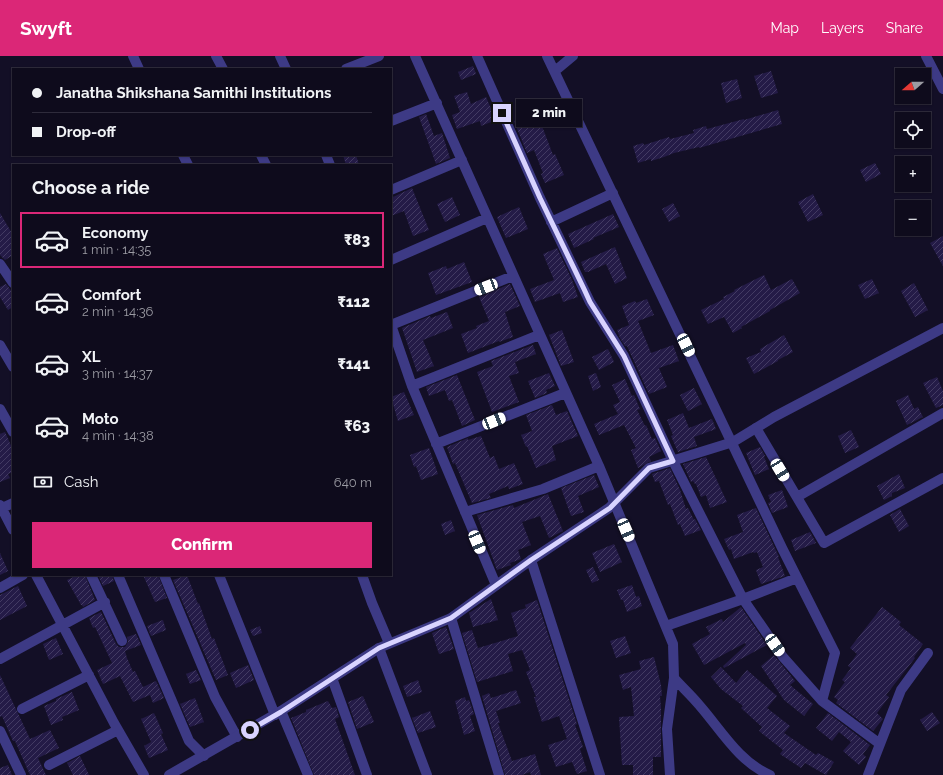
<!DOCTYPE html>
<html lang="en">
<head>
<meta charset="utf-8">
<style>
  :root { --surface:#0e0b1c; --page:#1c1929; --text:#f1f3f6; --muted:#9b9ba3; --line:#2e2b3b; --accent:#db2777 }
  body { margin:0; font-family:Raleway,sans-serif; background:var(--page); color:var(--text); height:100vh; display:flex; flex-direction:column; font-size:15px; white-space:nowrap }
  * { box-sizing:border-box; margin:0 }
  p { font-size:13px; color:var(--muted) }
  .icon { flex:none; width:22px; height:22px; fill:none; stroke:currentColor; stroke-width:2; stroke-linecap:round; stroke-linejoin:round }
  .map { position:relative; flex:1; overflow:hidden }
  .sheet { position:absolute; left:12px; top:108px; width:380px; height:412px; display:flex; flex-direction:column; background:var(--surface); border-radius:0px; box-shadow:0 1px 3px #0004,0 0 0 1px var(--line) }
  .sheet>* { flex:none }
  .banner { position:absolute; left:12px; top:12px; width:380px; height:88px; border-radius:0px; box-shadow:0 1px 3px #0004,0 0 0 1px var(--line); display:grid; align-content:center; height:88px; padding:0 20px; background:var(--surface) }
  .needle { width:26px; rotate:250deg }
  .fabs { position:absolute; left:895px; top:12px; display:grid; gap:8px }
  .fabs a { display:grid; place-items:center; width:36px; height:36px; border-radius:0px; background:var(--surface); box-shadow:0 1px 3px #0004,0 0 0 1px var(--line); font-size:20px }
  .end { position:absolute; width:18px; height:18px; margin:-9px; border:5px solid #d9d4ff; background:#111; box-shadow:0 0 0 2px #111 }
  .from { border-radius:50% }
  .bubble { position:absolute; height:28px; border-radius:0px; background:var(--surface); box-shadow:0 1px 3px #0004,0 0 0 1px var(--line); font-size:13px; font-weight:800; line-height:28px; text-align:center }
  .car { position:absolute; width:12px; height:24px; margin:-12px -6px; border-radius:5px; box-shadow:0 0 3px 1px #0007; background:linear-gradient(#fff 24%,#345 0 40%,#fff 0 76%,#345 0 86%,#fff 0) }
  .banner b { display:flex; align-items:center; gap:14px; height:38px; font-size:15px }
  .banner b+b { border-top:1px solid var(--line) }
  .banner i { width:10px; height:10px; background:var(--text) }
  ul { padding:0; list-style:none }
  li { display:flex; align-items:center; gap:12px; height:56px; margin:0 8px 6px; padding:0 12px; border:2px solid transparent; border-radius:0px }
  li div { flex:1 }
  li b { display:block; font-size:15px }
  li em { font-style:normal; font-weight:800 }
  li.active { border-color:var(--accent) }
  li>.icon { width:36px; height:36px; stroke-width:1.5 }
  h2 { padding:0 20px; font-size:18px; line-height:48px }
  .pay { display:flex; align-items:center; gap:10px; height:44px; padding:0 20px; font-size:15px }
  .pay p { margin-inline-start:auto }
  .primary-button { display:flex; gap:8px; margin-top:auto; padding:8px 20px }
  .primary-button a { flex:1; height:46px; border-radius:0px; background:var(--accent); color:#fff; font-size:16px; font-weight:800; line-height:46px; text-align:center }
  header { display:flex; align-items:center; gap:24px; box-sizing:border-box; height:56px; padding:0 20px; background:var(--accent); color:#fff }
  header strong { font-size:19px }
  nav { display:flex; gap:22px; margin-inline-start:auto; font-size:14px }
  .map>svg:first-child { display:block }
  .building { fill:url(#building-hatch) }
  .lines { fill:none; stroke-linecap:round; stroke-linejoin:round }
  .minor { stroke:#3d3a85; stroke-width:10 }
  .tertiary { stroke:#3d3a85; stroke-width:10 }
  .route { stroke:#d9d4ff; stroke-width:5 }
</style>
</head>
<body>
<header>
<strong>Swyft</strong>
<nav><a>Map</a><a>Layers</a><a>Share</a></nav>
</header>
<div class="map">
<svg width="943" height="719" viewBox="0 0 943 719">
  <defs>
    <pattern id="building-hatch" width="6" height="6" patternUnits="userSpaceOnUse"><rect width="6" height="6" fill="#241b47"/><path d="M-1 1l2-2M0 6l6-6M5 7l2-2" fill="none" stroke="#433b63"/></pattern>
  </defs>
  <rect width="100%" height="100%" fill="#130f26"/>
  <path class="building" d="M473,10L476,18L461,24L458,16Z
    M771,15L778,37L761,42L754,20Z
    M737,23L742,42L726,47L721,27Z
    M467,36L471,48L486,41L496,64L481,70L480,65L457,73L452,59L460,56L454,40Z
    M558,43L565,59L542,70L553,99L555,98L564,119L545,127L541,118L543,117L534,94L527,97L514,65L537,56L536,53Z
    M778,54L782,68L699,92V91L674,97L664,101L651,105V103L638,107L633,90L643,87L644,89L669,81L670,83L694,77L693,74L706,70L707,73L744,63V64Z
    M426,58L434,80L442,77L450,102L436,108L419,61Z
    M343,99H356L359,109H346Z
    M875,107L881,118L866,126L860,114Z
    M412,132L429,174L413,180L404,155L391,160V142Z
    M813,138L823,159L808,166L798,146Z
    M452,141L460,159L445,166L437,148Z
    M673,147L680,160L669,166L662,153Z
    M519,151L528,173L506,182L497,161Z
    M0,157L13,179V199L5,204L0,199Z
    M613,158L619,171L593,182L594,183L574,192L568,178Z
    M943,180V210L930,187Z
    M615,191L627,222L615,228L606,208L588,216H585L581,206Z
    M557,192L572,224L578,241L563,246L560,237L535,246L530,233L554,224L543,198Z
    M464,206L472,226L436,239L428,217L446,210L447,213Z
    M764,219L771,234L792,223L800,237L770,254V255L741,271L742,272L733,277L724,261L708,268L701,254L724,243L723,241L735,235L734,234Z
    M872,223L879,237L865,243L858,229Z
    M914,227L928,254L915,261L901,235Z
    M6,228L13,237V251L8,254L0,241V231Z
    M510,228L520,250L505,256L513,281L499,286V285L468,297L461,278L477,272L476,270L489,265L479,241Z
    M647,243L654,259L638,265L651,297L673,289L679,305L659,312L667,331L649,338L627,290H625L620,282L617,274L629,269L622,250L635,245L636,247Z
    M447,256L453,272L423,284L434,310L417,316L402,272L430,260L431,262Z
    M562,274L574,306L561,310L549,279Z
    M784,279L793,296L778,304V305L754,318L746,302L761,296L760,293Z
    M533,289L536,298L515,306L519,317L509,320L519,346L492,356L477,316L493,310L491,305Z
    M608,293L614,306L599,314L592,301Z
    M549,317L555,330L546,334L547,337L535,342L528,325Z
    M596,317L601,331L593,335L588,320Z
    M457,319L475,364L462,370L452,344L449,345L445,334L429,340L426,331Z
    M937,321L943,335V349L936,352L923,327Z
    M625,323L632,340L634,339L640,353L637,354L645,370L646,369L652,383L655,382L661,395L649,401L651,405L638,412L631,394L636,392L624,369L599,379L594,368L618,358L613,349L620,346L612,329Z
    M694,332L702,348L688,355L680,339Z
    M404,336L414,359L398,365L391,341Z
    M908,339L914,353L918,351L923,361L907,369L896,345Z
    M552,349L556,359L567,355L578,380L552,390L556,404L536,412L527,390L526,391L521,379L532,375L526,359Z
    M683,357L689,372L712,363L716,373L694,381L697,390L678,396L671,380L673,379L667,364Z
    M851,374L859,391L845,397L838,380Z
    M5,376L13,394V416L8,418L10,422L0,426V378Z
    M481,380L490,402L494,400L499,413L514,407L523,428L509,433L508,430L489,438L491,442L472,447L455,407L453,408L447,391L468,382V384Z
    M760,391L765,400L764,401L769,413L755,419L746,397Z
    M429,392L438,418L421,424L416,410L414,411L410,399Z
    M706,401L727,446L710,452L706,439L701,441L696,428H695L693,425L691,426L683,408Z
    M670,412L680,434L686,453L688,452L694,464L695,463L701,474L685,480L680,468L678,469L670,448L668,449L659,425L655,426L652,418Z
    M899,418L905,432L892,437V440L884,444L877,430Z
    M594,419L599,431L578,440L584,456L571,460L561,432Z
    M782,434L788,451L772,457L768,447L771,446L768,439Z
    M548,438L563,475L549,482L540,460L522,466L531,489L518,494L521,503L510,507L511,509L497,514L477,459L513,449L514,452Z
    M756,452L779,501H778L785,520L761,528L756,514L763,511L757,496L754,497L753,496L734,503L731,493L729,494L724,483L743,476L737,459Z
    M900,453L909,470L899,476L890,459Z
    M451,464L455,475L445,479L441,468Z
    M810,476L816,487L795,495L791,484Z
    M614,488L622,506L600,516L592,497Z
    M0,497L8,515L0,519Z
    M593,511L599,524L592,527L586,514Z
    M78,519H85L95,544L83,551L82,549H81L67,524Z
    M98,519H112L114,525L103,530Z
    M143,519H158L167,542L155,546Z
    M187,519L198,548L199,547L212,583L214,582L228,619L216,624L173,524Z
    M632,529L636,541L639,540L642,550L627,556L623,544H621L617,534Z
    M18,530L27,550L0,564V539Z
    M491,543L498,564L473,571L469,557Z
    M537,544L577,668L575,669L583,691L580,693L587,715L577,718L572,706L556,711L548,689L567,683L559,660L542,666L534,641H536L526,616L530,614L522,594L508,598L513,615L477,626L462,577L472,574L478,592L518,580L511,557L526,552L525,549Z
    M741,551L767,589L724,612L723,610L746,589L745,587L704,609L692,588L710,578L706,571L722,563L723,566Z
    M882,551L901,566L899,569L923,588L914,601L915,602L886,639L889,641L877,657L883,663L873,675L836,647L838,644L834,641L845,626L842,624L851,612L848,610L857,598L850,592Z
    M101,556L116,588L119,591H125L128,586L127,581L136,578L141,589L125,595L127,602L133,616L135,615L143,631L156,625L164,642L153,647L150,639L133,646L120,620L103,628L97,614L112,607L95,571L93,572L89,562Z
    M163,564L166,574L151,580L147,570Z
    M260,570L262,577L253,580L250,574Z
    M446,571L454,593L439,598L432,577Z
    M625,580L631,597L616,602L610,585Z
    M56,582L63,598L49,604L43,588Z
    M774,599L795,625L790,629L813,648L804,660L784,644L761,610Z
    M654,601L661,629L662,640H660L661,652V701H653V719H633V709H622L619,661L634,660L631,631L623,634L619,619L641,613L639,605Z
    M248,609L254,624L236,632L230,617Z
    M721,611L736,627L747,614L777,640L767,652L790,670L784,677L816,699L818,697L834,706L826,719L805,707L801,712L780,698L783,694L759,675L762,671L741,652L743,650L721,633L711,621Z
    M196,614L201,624L190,628L186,618Z
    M0,619L30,683L50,674L59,692L38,702L46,719H30L15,685H13L2,660L0,661Z
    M418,624L422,636L407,641L403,630Z
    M516,634L521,647L496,655L500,667H498L512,705L535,698L541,719H531L530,716L522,719H505L482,640L489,637L491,642Z
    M72,636L79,654L62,661L63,664L51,669L44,650L56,645V643Z
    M363,640L374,666L357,673L348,646Z
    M465,641L466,645L469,644L474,658L470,660L475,675L464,679L455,645Z
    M195,642L204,666L190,671L180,648Z
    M328,645L332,652L336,651L339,661L335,663L355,719H314L291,662L306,656V654Z
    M430,655L436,671L418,677L412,662Z
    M932,656L940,667L927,675L920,664Z
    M154,657L163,677L161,678L168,694L149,702L144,690L151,686L141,663Z
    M828,657L870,689L863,698L866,701L859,709L843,695L851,686L839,676L832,685L816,672Z
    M80,700L89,719H73L67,707Z
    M8,709L12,719H0V712Z"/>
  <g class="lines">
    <path class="minor" d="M133,0L139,13
      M216,0L223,13
      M280,0L286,13
      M415,0L599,410L673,588L674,622L667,673L670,719
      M477,0L540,142L590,246L624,300L673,405L743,543L783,601L822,645L880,688
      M547,0L782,492L835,597L822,645
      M926,0L943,33
      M346,13L379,0
      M555,15L573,0
      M391,65L437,47
      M183,99L188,109
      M261,99L266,109
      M326,99L330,109
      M391,134L462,104
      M551,166L613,137
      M391,204L487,162
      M0,208L13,227
      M391,269L412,330L496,529
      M391,269L513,220
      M0,289L13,311
      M412,330L539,279
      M0,353L13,376
      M756,372L824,487L943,422
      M436,388L565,337
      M797,441L943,357
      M0,449L13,474
      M0,453L13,447
      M465,456L543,433L599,410
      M531,504L600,719
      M36,519L114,667L144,719
      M91,519L122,585
      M118,519L189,685L204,700
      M164,519L215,641L237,681
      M219,519L275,659
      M362,519L372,547L389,587
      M0,532L23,519
      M451,562L499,719
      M666,570L743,543L797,522
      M379,592L427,719
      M0,603L105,546
      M332,622L367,719
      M674,622C682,631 692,640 700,650C721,674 739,706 770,719
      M22,653L89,619
      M281,655L308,719
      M0,675L21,719
      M49,709L118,674
      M868,719L901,634L928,597"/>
    <path class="tertiary" d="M169,719L281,655L379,592L451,562L531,504L609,452L649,412L733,386L774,361L943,272"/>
  </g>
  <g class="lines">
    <path class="route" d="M250,674L281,656L379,592L451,562L531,504L610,452L649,412L673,405L624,300L590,246L584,233L540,142L502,57"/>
  </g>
</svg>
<div class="fabs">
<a><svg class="needle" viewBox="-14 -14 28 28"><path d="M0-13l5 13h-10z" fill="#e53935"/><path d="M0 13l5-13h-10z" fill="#9b9ba3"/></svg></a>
<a><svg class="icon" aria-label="locate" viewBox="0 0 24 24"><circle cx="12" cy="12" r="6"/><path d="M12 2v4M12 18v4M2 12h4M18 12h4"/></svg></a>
<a>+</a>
<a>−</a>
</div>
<i class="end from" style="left:250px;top:674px"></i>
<i class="end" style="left:502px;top:57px"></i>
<div class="bubble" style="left:516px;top:43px;width:66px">2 min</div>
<i class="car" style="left:486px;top:231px;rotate:249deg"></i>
<i class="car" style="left:686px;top:289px;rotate:154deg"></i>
<i class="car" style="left:494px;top:365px;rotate:68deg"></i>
<i class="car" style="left:780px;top:414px;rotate:149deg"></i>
<i class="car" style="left:626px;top:474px;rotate:157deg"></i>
<i class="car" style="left:477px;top:486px;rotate:157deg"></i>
<i class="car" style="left:775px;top:589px;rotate:145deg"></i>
<div class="banner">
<b><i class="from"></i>Janatha Shikshana Samithi Institutions</b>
<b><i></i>Drop-off</b>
</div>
<section class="sheet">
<h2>Choose a ride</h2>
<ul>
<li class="active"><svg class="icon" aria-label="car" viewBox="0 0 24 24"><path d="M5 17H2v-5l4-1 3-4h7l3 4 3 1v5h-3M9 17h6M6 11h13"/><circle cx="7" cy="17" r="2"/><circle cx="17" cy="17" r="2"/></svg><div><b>Economy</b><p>1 min · 14:35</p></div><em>₹83</em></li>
<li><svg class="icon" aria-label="car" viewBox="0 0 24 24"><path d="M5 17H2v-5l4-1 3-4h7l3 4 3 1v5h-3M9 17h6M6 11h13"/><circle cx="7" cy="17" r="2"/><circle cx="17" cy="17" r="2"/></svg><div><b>Comfort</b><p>2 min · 14:36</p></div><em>₹112</em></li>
<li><svg class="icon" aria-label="car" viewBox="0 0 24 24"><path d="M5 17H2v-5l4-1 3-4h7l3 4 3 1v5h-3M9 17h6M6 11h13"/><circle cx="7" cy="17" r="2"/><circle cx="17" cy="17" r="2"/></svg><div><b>XL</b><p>3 min · 14:37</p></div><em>₹141</em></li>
<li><svg class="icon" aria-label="car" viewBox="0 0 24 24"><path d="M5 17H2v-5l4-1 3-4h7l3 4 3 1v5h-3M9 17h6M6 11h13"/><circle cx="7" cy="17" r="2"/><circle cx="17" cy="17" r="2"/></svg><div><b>Moto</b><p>4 min · 14:38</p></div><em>₹63</em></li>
</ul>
<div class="pay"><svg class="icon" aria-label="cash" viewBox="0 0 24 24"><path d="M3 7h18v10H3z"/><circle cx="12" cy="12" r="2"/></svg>Cash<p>640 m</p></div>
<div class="primary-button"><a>Confirm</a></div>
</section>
</div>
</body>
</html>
